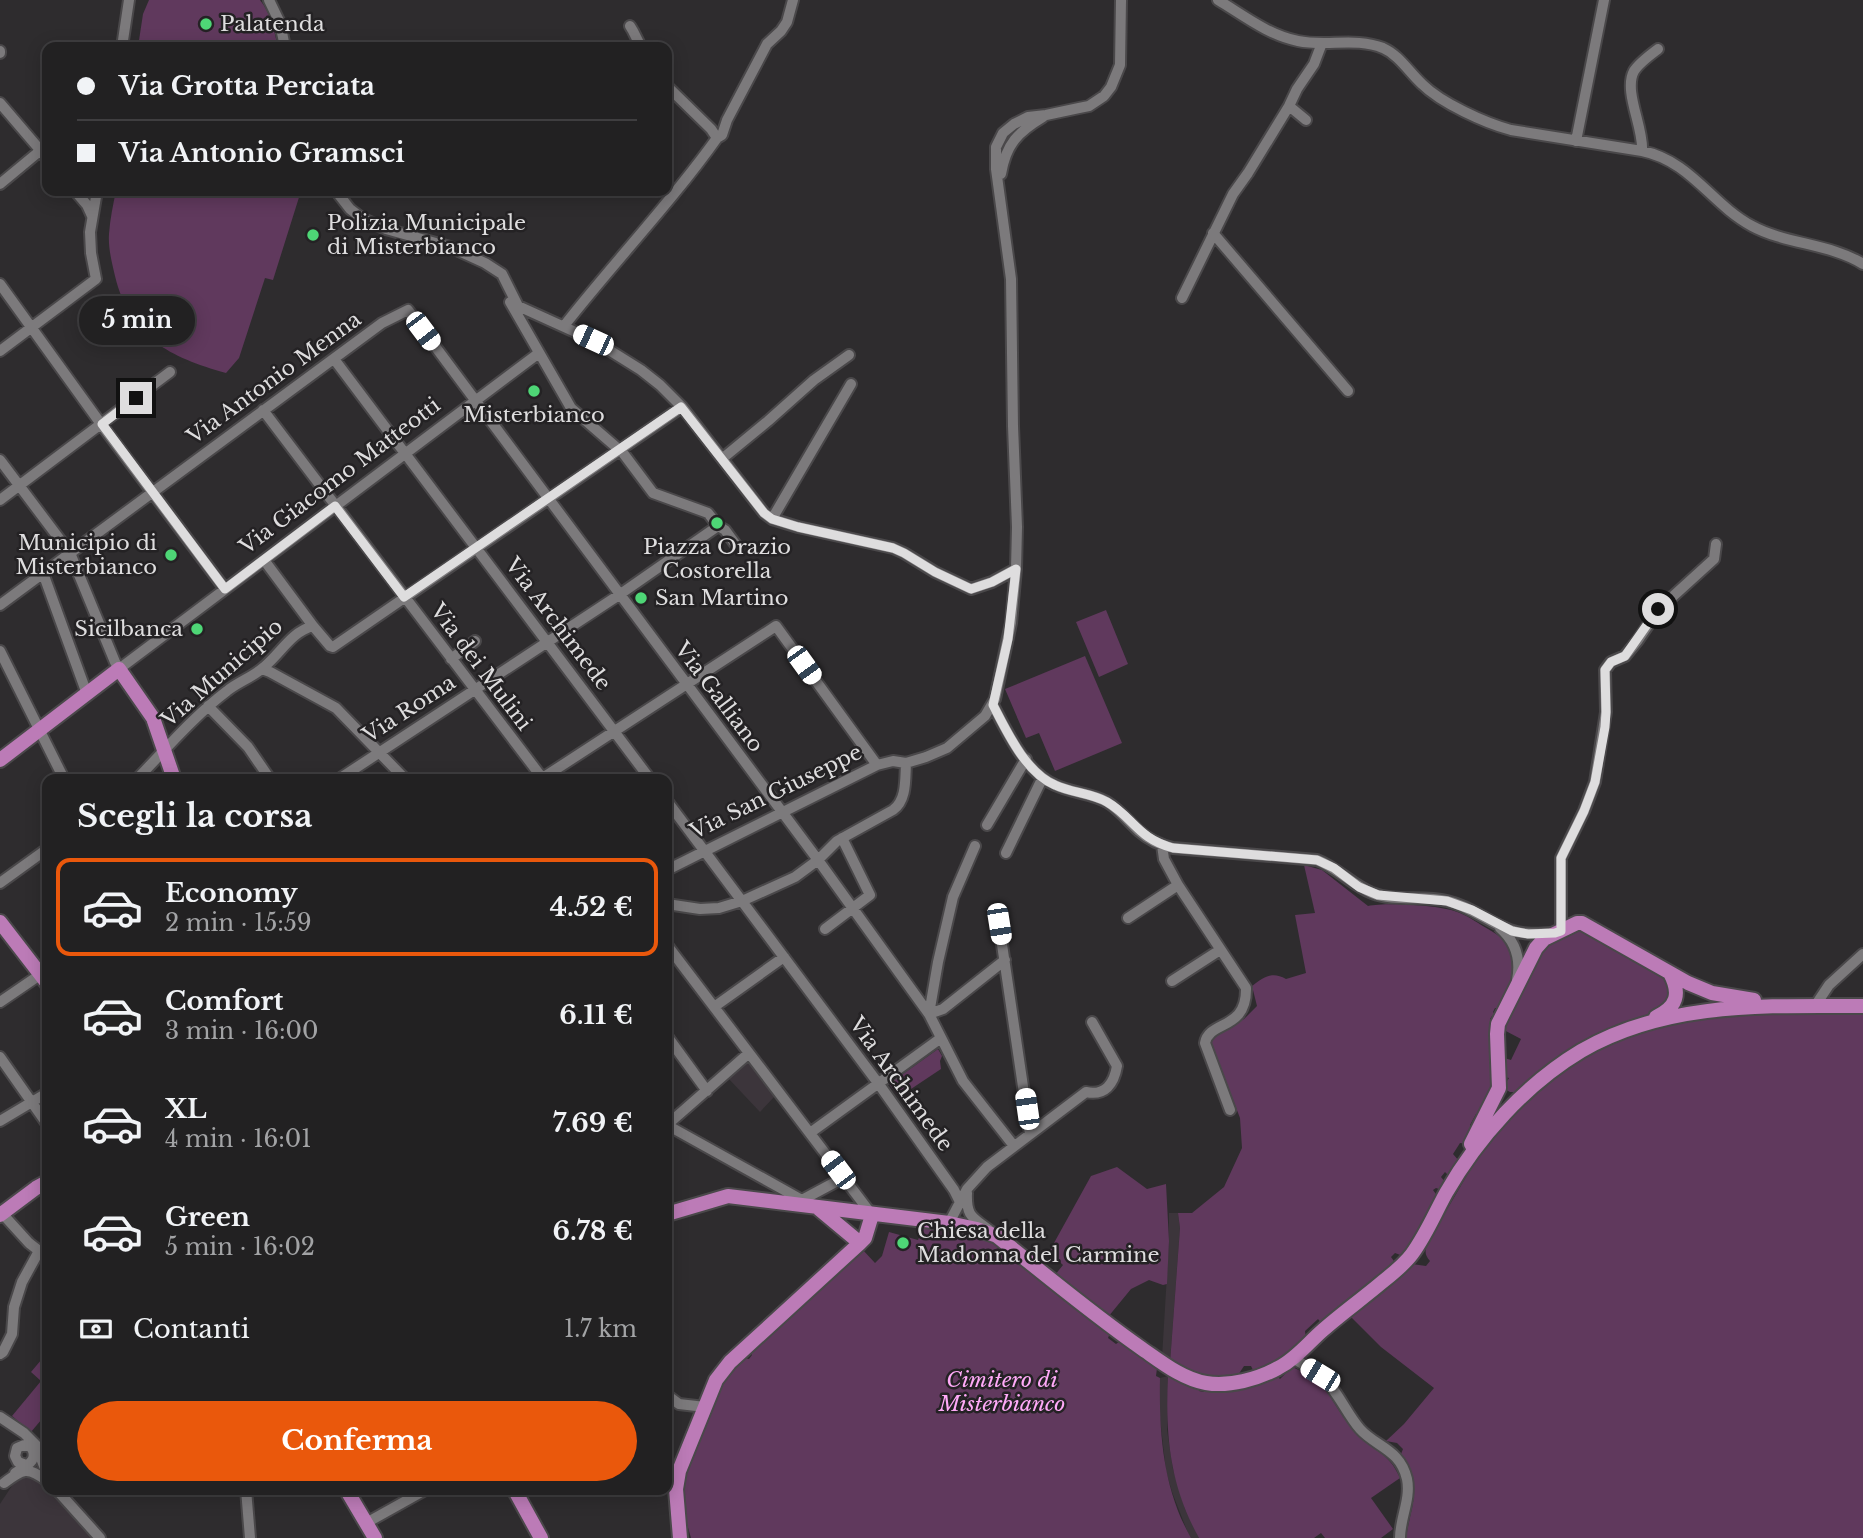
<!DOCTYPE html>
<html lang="it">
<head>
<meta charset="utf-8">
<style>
  :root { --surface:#222122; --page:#2e2e2f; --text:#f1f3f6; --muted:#a2a3a5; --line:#3f3e40; --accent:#ea580c }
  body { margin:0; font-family:"Libre Baskerville",serif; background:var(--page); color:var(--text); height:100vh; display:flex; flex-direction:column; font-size:26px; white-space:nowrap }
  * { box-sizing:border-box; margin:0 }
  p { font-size:23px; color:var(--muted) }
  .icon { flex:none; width:38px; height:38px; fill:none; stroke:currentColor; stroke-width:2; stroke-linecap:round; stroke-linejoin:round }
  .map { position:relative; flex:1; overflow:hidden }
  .details { position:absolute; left:42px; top:774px; width:630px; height:721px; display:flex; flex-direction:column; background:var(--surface); border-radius:14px; box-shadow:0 4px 18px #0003,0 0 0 2px var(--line) }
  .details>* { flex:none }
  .guide { position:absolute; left:42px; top:42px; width:630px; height:154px; border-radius:14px; box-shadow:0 4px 18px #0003,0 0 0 2px var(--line); display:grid; align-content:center; height:154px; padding:0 35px; background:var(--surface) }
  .end { position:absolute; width:32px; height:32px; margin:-16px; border:9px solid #deddde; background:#111; box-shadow:0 0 0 4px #111 }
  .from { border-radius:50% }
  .bubble { position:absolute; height:49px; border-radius:24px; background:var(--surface); box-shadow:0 4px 18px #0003,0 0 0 2px var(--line); font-size:23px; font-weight:700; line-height:49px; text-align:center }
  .car { position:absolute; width:21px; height:42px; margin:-21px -10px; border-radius:9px; box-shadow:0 0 5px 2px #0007; background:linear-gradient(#fff 24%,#345 0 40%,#fff 0 76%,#345 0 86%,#fff 0) }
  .guide b { display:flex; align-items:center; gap:24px; height:66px; font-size:26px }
  .guide b+b { border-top:2px solid var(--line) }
  .guide i { width:18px; height:18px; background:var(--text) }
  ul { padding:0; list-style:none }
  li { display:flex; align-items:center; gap:21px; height:98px; margin:0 14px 10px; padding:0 21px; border:4px solid transparent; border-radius:14px }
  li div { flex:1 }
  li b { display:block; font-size:26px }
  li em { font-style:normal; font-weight:700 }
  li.current { border-color:var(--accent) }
  li>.icon { width:63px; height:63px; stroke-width:1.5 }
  h2 { padding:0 35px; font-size:32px; line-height:84px }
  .pay { display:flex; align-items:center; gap:18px; height:77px; padding:0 35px; font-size:26px }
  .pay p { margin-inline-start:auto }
  .primary-button { display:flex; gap:14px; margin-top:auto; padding:14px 35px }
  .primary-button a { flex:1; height:80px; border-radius:42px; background:var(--accent); color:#fff; font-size:28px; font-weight:700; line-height:80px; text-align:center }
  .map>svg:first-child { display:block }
  .built { fill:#3c353b }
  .green { fill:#60395d }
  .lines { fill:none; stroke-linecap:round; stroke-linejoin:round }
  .minor-casing { stroke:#4a484a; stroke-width:14 }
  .major-casing { stroke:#4a484a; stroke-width:18 }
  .minor { stroke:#7c7a7c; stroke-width:10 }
  .major { stroke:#bc7bb7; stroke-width:14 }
  .route { stroke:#deddde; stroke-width:9 }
  .poi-dot { fill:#4ed676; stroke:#242224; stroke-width:2.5 }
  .labels { text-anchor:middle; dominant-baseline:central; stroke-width:5; stroke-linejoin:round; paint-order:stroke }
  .poi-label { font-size:21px; fill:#deddde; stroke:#242224; text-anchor:start }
  .street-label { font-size:21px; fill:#deddde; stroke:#242224 }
  .park-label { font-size:21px; font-style:italic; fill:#ffaaf8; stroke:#242224 }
</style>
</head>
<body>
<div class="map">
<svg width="1863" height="1538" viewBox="0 0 1863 1538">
  <rect width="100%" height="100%" fill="#2e2c2e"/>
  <path class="built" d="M747,1061L775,1096L760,1112L728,1078Z
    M1169,1213H1178L1180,1228L1170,1363L1162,1358L1169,1241Z
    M1168,1376L1167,1430L1173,1469L1185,1509L1199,1538H1191L1188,1533L1172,1492L1166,1471L1159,1409L1160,1378Z
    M26,1475L34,1476L47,1485V1489H51L93,1538H0V1504L17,1478Z"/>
  <path class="green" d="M149,0H260C271,14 274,30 278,47H138L143,14Z
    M116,191H301L273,280L265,278L239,358L226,373C170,357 130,338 115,276C112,263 108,248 109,234C110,219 113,205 116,191Z
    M1106,610L1128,664L1099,677L1076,622Z
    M1085,656L1122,743L1055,771L1039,733L1026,738L1005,689Z
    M1304,865L1322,870L1368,906C1387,902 1442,905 1460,913C1470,917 1479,924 1488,929C1498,935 1507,940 1512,951C1520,970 1509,990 1501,1008H1495L1493,1012L1496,1016H1492L1490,1019L1494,1022L1492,1058L1489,1059L1490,1065L1493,1066L1495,1086L1481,1116L1476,1114L1470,1125L1472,1134L1467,1144L1460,1143L1453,1154L1459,1161L1449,1176L1445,1172L1441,1177L1446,1183L1442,1190L1436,1188L1433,1190L1438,1197L1409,1250L1403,1256L1395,1253L1391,1257L1396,1264L1323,1325L1318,1319L1305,1331L1306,1340C1290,1353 1274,1366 1255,1374L1251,1366H1244L1238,1375C1209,1381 1196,1375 1170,1363L1180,1228L1178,1213H1192L1224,1187L1242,1148L1240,1118L1210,1040L1244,1019L1257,1006L1252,986C1264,977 1272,971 1286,979L1306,973L1295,915L1315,913Z
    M1581,928L1665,976L1673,989L1661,1011C1625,1023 1589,1036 1558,1059C1543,1069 1530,1082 1515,1092H1510L1503,1088L1509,1078L1502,1076L1501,1057L1511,1060L1521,1039L1502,1029L1539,950Z
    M1860,1012L1863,1015V1538H1406C1411,1504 1424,1485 1401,1454L1403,1449L1397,1443L1386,1441L1404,1424L1434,1388L1381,1347L1349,1315L1412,1264L1426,1266L1430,1261C1424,1254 1425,1251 1428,1242L1480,1153L1511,1115L1548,1081L1585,1056L1638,1031L1723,1013L1727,1018L1734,1015L1736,1013Z
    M938,1049L942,1056L940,1061L941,1069L899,1097L889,1084Z
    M1117,1167L1147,1189L1166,1184L1169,1241L1167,1284L1163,1285L1149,1280L1131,1289L1108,1317L1055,1275L1063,1265L1049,1252L1091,1176Z
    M924,1225L971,1231L990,1238L1110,1333L1108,1338L1116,1344L1120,1341L1154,1362L1152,1365L1157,1368L1156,1376L1160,1378C1159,1434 1163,1488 1191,1538H691L687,1524L682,1486L689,1463L722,1383L730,1370L744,1358L749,1359L752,1355L751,1350L862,1249L875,1263L882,1256L889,1232L918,1240Z
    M47,1353V1413L31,1432L12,1416L41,1381L31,1372Z
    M1292,1367L1313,1376L1321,1382C1332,1399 1343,1419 1357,1434C1374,1452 1389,1452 1400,1478L1371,1498L1393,1529L1381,1538H1325L1321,1533L1314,1538H1199C1170,1486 1165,1435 1168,1376L1177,1377L1198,1387L1199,1391L1204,1392L1208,1388L1275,1374L1280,1379Z"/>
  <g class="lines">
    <g class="minor-casing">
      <path id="minor" d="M269,0L280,23L285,47
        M1218,0C1243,15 1268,35 1298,41C1326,47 1356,37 1383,48C1399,55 1409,72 1422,84C1441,103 1485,123 1511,130L1642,151C1691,161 1711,204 1752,226C1785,244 1832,244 1863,264
        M630,26L633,31L641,47
        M122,47L129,0
        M0,51V53
        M667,86L711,129L717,138
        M0,103L47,158
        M1289,106L1306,120
        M1576,141L1604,0
        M1642,151C1644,128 1623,91 1634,71C1639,63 1650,55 1658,49
        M1001,174C1006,144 1018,132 1043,117
        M0,184L47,145
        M75,191L87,205L92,216
        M336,191L350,209L363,219L386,229L450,247L485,263L502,274L518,306L593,340L641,370L660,385L682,407L764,513L772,519L798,527L893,548L904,553L935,572L971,589L992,582L1016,569
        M1213,233L1348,391
        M0,284L101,424L225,589
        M1182,298L1233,194L1248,173L1289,106L1297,89L1314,64L1322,43
        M564,326C614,262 670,204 717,138L722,135L727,120L767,44L781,31L787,22L793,0
        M0,351L96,279L91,253L90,232L97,191
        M334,359L650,779
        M263,410L543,779
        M723,458L768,421L814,380L849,355
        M0,460L70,553L115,662L119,669L539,353
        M0,500L170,372
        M772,519L851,384
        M718,526L725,530L736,545
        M264,560L313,626
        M43,573L87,694
        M0,605L382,323L408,310L818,860L929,1014L963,1081L1014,1146
        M0,651L64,779
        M451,659L475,641
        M262,669L270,672L336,708L405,779
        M993,705C1007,732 1026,773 1055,785C1072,793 1091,793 1107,802C1119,809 1129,822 1139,831C1149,840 1160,845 1173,848L1317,860C1338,868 1352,885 1372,893C1395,902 1423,895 1447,901C1470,906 1488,922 1510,930C1523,935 1539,934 1553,933
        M208,706L248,747L270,779
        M137,779C166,749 194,716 227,691C238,682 253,677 264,667C281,653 291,632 313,626L330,646L333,647L682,407
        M339,779L619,595L718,526L708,513L653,493L623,453L571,408L510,302
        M541,779L776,626L877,765
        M667,801L878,1083L954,1190L960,1202
        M987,825L1026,759
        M1162,845L1164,859L1178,885L1246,988C1247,1031 1209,1020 1205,1043L1230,1110
        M975,846L953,897L938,962L929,1014L943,1009L1005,960
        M1006,853L1042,779
        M667,870L877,765L893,761L906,763L926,757L947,748L985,716L995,699L1011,623L1016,569L1017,527L1013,426L1011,279L996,169V147L1003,133L1014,124L1028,117L1046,115L1079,108L1089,106L1104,96L1111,87L1120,65L1121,0
        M0,883L47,849
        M667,904L700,909L719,908L742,901L795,877L818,860L837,841L893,810C907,800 905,779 906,763
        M1128,918L1178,885
        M999,924L1030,1134
        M1500,928C1516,942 1521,960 1517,980
        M825,929L870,895L842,838
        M1561,931V858L1584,811L1595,782L1606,712L1605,670L1611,662L1625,656L1638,640L1659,609L1714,559L1716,544
        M667,945L872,1215
        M1172,981L1220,950
        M0,1002L47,970
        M1815,1006L1829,985L1863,954
        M714,1007L784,957
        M667,1036L707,1091
        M0,1057L47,1124
        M0,1121L47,1093
        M667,1125L802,1200
        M667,1125L749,1053
        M810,1133L941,1038
        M967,1193C966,1216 972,1217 989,1230
        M805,1205L802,1200L843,1178
        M0,1211L29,1243L47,1257
        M949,1223L967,1189L987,1167L1086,1092C1105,1096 1114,1084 1117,1066L1092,1022
        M0,1354L3,1352L12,1334L14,1307L22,1282L39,1251
        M1293,1358C1302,1364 1313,1369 1321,1376C1337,1389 1346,1413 1360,1429C1376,1447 1400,1449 1407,1479C1411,1499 1400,1518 1400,1538
        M667,1395L679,1404L705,1407
        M0,1417L24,1433L36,1445L47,1474
        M15,1473C25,1466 40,1461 31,1447L24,1445L17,1448L15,1456L18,1462L26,1465
        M4,1483C23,1469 27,1466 47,1481
        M56,1489L100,1538
        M246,1489L250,1538
        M366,1523L427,1489"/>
    </g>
    <g class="major-casing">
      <path id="major" d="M0,760L119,669L153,718L174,779
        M0,922L47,983
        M1656,1017C1677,1007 1681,994 1670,973
        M1471,1144L1499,1088L1497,1034L1498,1024L1536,948L1544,939L1577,923H1582L1688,983L1712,993L1754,1000
        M818,1208L860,1243
        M667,1214L728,1196L949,1223L977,1229L997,1236C1044,1274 1091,1313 1141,1348C1160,1361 1182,1379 1206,1383C1229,1387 1258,1379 1278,1368C1296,1359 1308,1343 1323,1330C1341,1314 1362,1299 1381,1283C1392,1274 1404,1265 1412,1254C1426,1235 1435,1213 1446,1193C1478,1137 1526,1084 1581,1051C1667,1001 1767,1006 1863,1006
        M0,1215L36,1188L47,1182
        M346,1489L375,1538
        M514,1489L541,1538
        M680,1538L676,1489L679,1471L716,1380L730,1362L860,1243L865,1238L872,1215"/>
    </g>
    <use href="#minor" class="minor"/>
    <use href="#major" class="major"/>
  </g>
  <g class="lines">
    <path class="route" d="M136,398L102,424L225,589L335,506L404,597L681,407L764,513L772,519L798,527L893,548L904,553L935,572L971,589L992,582L1016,569L1008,639L993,705C1007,732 1026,773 1055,785C1072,793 1091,793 1107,802C1133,817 1138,839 1173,848L1317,860L1334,868L1359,887L1378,895L1447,901L1472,910L1512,931L1528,934L1555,933L1561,931V858L1584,811L1595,782L1605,727L1606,712L1605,670L1611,662L1625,656L1658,609"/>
  </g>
  <g class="poi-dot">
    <circle cx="206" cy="24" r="7"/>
    <circle cx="313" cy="235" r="7"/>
    <circle cx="534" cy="391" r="7"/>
    <circle cx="717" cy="523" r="7"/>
    <circle cx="171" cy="555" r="7"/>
    <circle cx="641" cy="598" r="7"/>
    <circle cx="197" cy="629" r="7"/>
    <circle cx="903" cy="1243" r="7"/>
  </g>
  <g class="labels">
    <g class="poi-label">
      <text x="220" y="24">Palatenda</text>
      <text x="327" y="223">Polizia Municipale<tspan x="327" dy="24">di Misterbianco</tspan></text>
      <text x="534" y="415" text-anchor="middle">Misterbianco</text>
      <text x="157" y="543" text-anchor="end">Municipio di<tspan x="157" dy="24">Misterbianco</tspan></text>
      <text x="717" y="547" text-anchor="middle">Piazza Orazio<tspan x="717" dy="24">Costorella</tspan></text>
      <text x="655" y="598">San Martino</text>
      <text x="183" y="629" text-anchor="end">Sicilbanca</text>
      <text x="917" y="1231">Chiesa della<tspan x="917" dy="24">Madonna del Carmine</tspan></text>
    </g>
    <g class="street-label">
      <text transform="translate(274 378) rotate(-36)">Via Antonio Menna</text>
      <text transform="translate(340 476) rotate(-37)">Via Giacomo Matteotti</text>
      <text transform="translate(558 624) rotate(53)">Via Archimede</text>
      <text transform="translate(481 667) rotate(53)">Via dei Mulini</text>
      <text transform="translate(222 673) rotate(-41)">Via Municipio</text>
      <text transform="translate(719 697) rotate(53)">Via Galliano</text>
      <text transform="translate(409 709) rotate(-33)">Via Roma</text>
      <text transform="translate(776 792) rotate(-26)">Via San Giuseppe</text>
      <text transform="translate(901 1084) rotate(54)">Via Archimede</text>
    </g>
    <g class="park-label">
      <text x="1002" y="1380">Cimitero di<tspan x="1002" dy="24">Misterbianco</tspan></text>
    </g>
  </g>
</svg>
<i class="end from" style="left:1658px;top:609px"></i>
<i class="end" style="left:136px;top:398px"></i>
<div class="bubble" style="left:79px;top:296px;width:116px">5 min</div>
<i class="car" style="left:423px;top:331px;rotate:143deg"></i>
<i class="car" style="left:593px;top:340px;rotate:295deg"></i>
<i class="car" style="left:804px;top:665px;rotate:144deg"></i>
<i class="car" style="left:999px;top:924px;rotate:171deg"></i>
<i class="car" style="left:1027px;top:1109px;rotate:352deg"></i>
<i class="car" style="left:838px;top:1170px;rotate:323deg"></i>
<i class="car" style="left:1320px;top:1375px;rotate:301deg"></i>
<div class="guide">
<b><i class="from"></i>Via Grotta Perciata</b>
<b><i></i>Via Antonio Gramsci</b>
</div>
<section class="details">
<h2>Scegli la corsa</h2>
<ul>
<li class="current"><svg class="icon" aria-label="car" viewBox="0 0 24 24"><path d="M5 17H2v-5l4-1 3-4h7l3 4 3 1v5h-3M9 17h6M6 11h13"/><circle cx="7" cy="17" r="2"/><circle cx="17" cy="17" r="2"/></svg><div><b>Economy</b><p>2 min · 15:59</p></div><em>4.52 €</em></li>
<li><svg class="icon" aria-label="car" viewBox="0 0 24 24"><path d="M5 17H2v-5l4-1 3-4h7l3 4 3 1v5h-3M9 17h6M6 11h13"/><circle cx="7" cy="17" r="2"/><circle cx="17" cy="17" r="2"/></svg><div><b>Comfort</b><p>3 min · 16:00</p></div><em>6.11 €</em></li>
<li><svg class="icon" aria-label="car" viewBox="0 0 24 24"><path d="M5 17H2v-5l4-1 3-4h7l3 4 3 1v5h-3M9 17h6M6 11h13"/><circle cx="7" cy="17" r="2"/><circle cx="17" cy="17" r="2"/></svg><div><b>XL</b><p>4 min · 16:01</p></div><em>7.69 €</em></li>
<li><svg class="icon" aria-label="car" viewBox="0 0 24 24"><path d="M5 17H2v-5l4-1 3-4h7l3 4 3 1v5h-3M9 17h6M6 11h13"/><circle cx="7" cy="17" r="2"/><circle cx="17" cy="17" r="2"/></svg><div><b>Green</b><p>5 min · 16:02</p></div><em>6.78 €</em></li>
</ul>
<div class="pay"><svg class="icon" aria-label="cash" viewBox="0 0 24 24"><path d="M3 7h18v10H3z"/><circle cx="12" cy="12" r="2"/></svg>Contanti<p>1.7 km</p></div>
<div class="primary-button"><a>Conferma</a></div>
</section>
</div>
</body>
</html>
